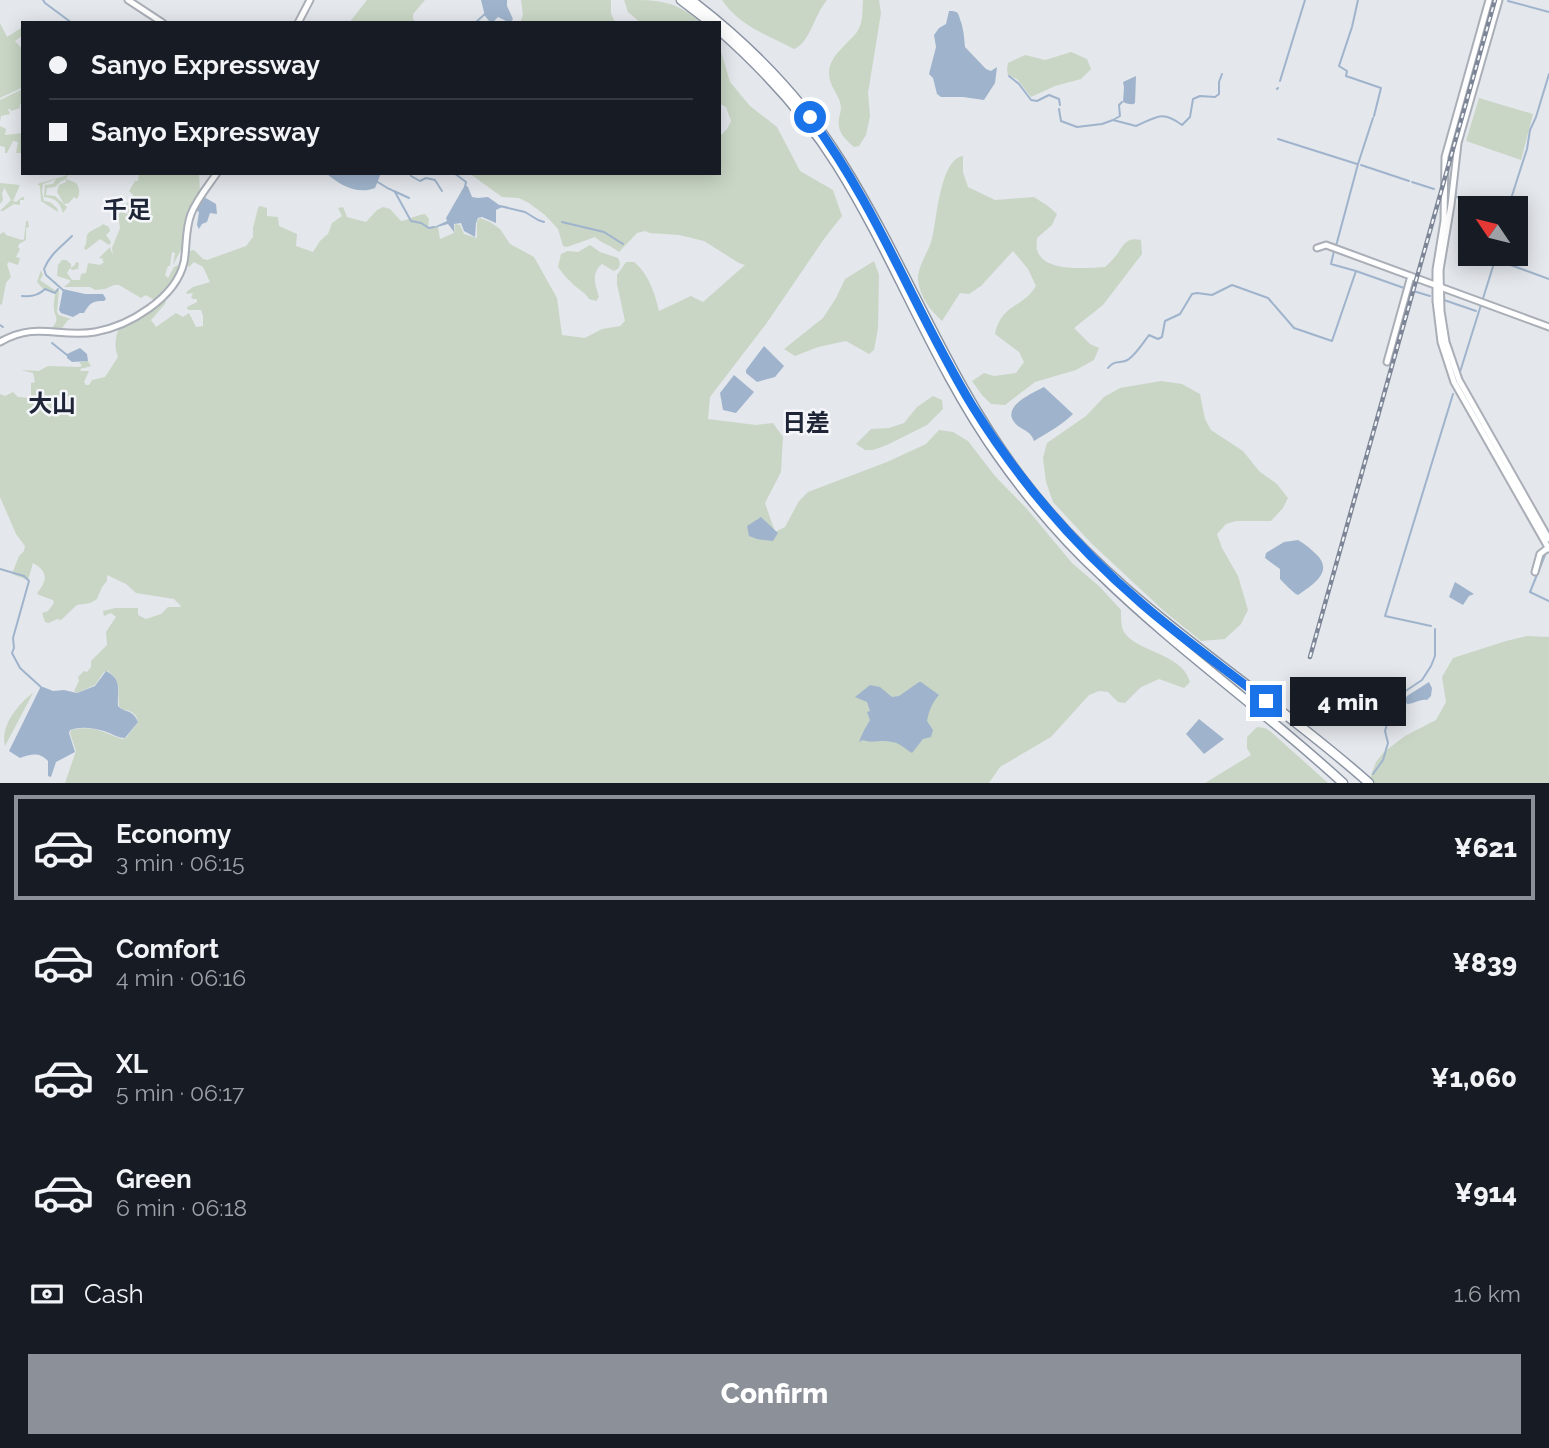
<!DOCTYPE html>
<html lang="en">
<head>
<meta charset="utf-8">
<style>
  :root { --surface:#171b24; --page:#242831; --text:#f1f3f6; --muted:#9ea1a6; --line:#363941; --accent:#8c9099 }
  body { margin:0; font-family:Raleway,"Noto Sans JP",sans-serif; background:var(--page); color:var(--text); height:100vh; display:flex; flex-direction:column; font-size:26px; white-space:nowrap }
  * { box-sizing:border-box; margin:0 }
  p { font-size:23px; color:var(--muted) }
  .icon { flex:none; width:38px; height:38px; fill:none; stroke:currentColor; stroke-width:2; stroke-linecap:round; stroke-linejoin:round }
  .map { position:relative; height:783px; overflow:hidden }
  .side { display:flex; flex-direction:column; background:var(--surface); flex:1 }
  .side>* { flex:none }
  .banner { position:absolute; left:21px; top:21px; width:700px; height:154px; border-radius:0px; box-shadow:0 4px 18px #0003; display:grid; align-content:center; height:154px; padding:0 28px; background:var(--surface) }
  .needle { width:46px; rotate:305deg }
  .controls { position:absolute; left:1458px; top:196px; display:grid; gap:14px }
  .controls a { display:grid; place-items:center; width:70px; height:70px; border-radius:0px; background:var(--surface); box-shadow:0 4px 18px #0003; font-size:35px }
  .end { position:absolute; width:32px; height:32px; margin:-16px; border:9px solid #1a73e8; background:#fff; box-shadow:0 0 0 4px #fff }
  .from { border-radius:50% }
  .bubble { position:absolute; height:49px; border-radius:0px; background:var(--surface); box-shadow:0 4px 18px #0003; font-size:23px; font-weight:800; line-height:49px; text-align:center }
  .banner b { display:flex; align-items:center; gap:24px; height:66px; font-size:26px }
  .banner b+b { border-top:2px solid var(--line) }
  .banner i { width:18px; height:18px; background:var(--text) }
  ul { padding:12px 0 0; list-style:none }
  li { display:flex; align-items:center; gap:21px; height:105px; margin:0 14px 10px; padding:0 14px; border:4px solid transparent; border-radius:0px }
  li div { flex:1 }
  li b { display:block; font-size:26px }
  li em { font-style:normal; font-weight:800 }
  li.selected { border-color:var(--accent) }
  li>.icon { width:63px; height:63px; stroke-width:1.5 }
  .pay { display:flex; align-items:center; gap:18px; height:77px; padding:0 28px; font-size:26px }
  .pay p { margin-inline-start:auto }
  .button { display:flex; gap:14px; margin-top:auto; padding:14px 28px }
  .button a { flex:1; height:80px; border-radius:0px; background:var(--accent); color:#fff; font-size:28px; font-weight:800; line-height:80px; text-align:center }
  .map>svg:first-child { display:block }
  .green { fill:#c9d6c5 }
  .water { fill:#9fb4cc }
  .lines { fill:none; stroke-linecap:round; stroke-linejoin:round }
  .stream { stroke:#9fb4cc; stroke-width:2 }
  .secondary-casing { stroke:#a9aeb7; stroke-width:9 }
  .highway-casing { stroke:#8b94a3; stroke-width:11 }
  .secondary { stroke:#fff; stroke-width:5 }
  .highway { stroke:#fff; stroke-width:8 }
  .rail-casing { stroke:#7d8696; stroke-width:4.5 }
  .rail { stroke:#f4f6f9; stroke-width:2; stroke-dasharray:5; stroke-linecap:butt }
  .route { stroke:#1a73e8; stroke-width:9 }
  .labels { text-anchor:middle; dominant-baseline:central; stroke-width:5; stroke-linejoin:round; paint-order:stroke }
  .neighbourhood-label { font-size:24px; font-weight:bold; fill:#1d2536; stroke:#f4f6f9 }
</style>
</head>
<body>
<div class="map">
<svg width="1549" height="783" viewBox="0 0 1549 783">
  <rect width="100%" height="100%" fill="#e4e7ec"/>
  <path class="green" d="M367,0H425L413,14V19L416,23H349Z
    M521,0H611V13L615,23H520L523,15Z
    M624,0C661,0 673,0 702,23H641L628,12Z
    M722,0H827C814,15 810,43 794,49C769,36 738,25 722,0Z
    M863,0H879L881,13L868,93L870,116L866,135L859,146L854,147C845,139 837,132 839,119C839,116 841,112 841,108C841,96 828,86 829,72C830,55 847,45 857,32C864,21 862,11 863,0Z
    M0,23L7,37L21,28L23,35L15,41L23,50V87L0,98Z
    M719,45L730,82L750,106L777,127L800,171L833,190L842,216L824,239L766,324L710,397L708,419L756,425L773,423L783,437L781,472L765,503L775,532L785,527L799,501L808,492L887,462L926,444L939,430L953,432L968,441L995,476L1027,509L1072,563L1100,587L1121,610C1121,616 1121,622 1122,627C1129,652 1182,651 1190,682L1184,688L1159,679L1141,687L1125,703L1118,702L1108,692L1099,691L1089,695L1051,737L1000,767L989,783H65L76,751L70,733L71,730C95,725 101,732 122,739L126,738L138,722C137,714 131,710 123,710L119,706C117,689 123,683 108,671L104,672L95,685L77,693L74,691L79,681L78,677L84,671L87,672L91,667V661L107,645L106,632L116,617L111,613L104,616L103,611L115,608H138V615L146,619L161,614L168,607H180L181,606L174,599L136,593L126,584L107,575V581L102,587L97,599L90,603L77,605L61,620L57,619L49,623L45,622L42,613L48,611L54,603L53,600L39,595L37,593C47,581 49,572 33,563L28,580L12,574L19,556L24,551L25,546L16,534L0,497V394L5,396L13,392L18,397L31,398V383L35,382L33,373L21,370L39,371L48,366L79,367L82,366L79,362L88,361L91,366L80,369L81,371H89L84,382L86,385H89L92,380L105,377L118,357C114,346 115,339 119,328L164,301H166L165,304L151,320L156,327L176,313L183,317L189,313L196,327L203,326V316L201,310H188L187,307L197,302V299H193L191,297L193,293L187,294L186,292L193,287L210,282L203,267L194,262L189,267L187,265L189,251L194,250L203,259L207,260L246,246L253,237V228L258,208L260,206L267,208V216L278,217L279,226L297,234L296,246L313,252L320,241L328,234L332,223L342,216L338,208L343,207L347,217L366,222L377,210L383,207L390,209L401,221C409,220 415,215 425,214L429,219L428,228L438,227L440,239L454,233L455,224L460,225L464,234L477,238V221L480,218L490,222L500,229L510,244L534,257L557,298L562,335L585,338L602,329L620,326L625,321L617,284V275L626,262H634C648,273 655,293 659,311L691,296L703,302L745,265L739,263L704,241L679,235L650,233L645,231L637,233L619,252C611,245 602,244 595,237L567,247L563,246L558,229L545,215L529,203L519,198L502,197L469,173H719V137L727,129L731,121L726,107L719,103Z
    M1071,52L1087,59L1091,69L1081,79L1055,86L1031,97L1017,79L1008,75L1007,70L1008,63L1025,55L1045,60Z
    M23,89V103L20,104V108L11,111L10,109H8L10,114L1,116L0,122V100Z
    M1479,98L1533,114L1521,160L1466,141Z
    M0,126L6,129L5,135L23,133L22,153H16L18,142L13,141L7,153H5V147L0,146Z
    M963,156V172L968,187L995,200L1034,197L1048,206L1057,214L1052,225L1037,238C1037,242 1036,246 1037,250C1044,273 1087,268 1105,267C1110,263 1114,258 1118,253C1124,243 1128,237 1141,240L1142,254L1103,305L1074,328L1090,344L1099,348L1094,360L1076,370L1035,382L1005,405L991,404L982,395L972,381L984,373L994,376L1016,373L1024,362L1019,352L995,334C1002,303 1022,309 1036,286L1028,269L1013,251L981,286L969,294L960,293L942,321C930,310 920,297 918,280C917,267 929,251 932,239C937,220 940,159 963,156Z
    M139,173H199L200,193L187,217L182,248L173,265L175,253L172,252L170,266H168L165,275L168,278L174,267L179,265L182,251C181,270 173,292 154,300L146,295L141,298L119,285H114L105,289L95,290L90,287H64L70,282V280L57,276L58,265L62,260H66L71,264V268L75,265L76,262L79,263L78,269L72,270L70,268L67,273L72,280H80L81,274L86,273L88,263L100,265L104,262L102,260L104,259L99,258L110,247L113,256L112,248L120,228L118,214L121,212L131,215L138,206L129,213L121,210L134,196L129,191L135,181H138Z
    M68,175L66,179L76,183C80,187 80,195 77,199L74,197L69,203L64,204L57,192L59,185L66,182V179L60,182L55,187L47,188L46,195L55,196L67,207L63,213C60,202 55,198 44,197L45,185L53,184L56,179L43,184L42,191L44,201L50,202L57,208L58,212L41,201L40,186L37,184Z
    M0,183L20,185L13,201L16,202L22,197H24V200H20V205L14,204L3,211H0L11,200L5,189V187L2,193L3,200L0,204Z
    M26,221H28L29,227L26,228V240L19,244L18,247L20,249L16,257L20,258L18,265L9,262L7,264L11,277L6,283L2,304L0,305V234L4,232L6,235L22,240L24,239Z
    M103,224L109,227L110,231L106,235L111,242L109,245L100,239L86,250L84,248L86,244L87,235C91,229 98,229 103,224Z
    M590,245L600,252L618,258L620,263L619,268L614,271L602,264C591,273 595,284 599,297L596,301L589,299C584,291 577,289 571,282C566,278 562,272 558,267L561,254L568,251L578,252Z
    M874,261L879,275L878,328L874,350L869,354L846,341L818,347L795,356L784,349L823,318L836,298L845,279Z
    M41,270L43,275L40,280L56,291L59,290L57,312L59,315L71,319L68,320L62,328H52C60,319 55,318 54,309C53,304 55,297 55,293L45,289L44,290L37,282Z
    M1161,381L1182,384L1200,394L1205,419L1211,430L1243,451L1259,471L1277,484L1288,498L1283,508L1271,521H1236L1226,524L1217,534L1222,548L1238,576L1248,610L1241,624L1225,639L1201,641L1164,611L1091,543L1053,502L1046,482L1043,458L1047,443L1086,416L1104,397L1120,388Z
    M933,396L942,400L943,409L927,425L887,445L873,450H865L856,444L871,429L889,428L904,423L917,407Z
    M1527,636L1549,637V783H1368L1376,762L1384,752L1405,736L1436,720L1446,702L1442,677L1453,658L1506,641Z
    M33,693L5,746C0,726 18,704 33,693Z
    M1257,727L1265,728L1270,731L1328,783H1205L1251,755L1247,748V737Z"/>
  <path class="water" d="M481,0H507V6L513,19L510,23L498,17L493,22H490L485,16Z
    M949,11C959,11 958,13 961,22C964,32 964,37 965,47L986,69L991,71L997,67L995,83L984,100L963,97H941L937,94L933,78L929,74L936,47L934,35L939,28L946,24Z
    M1136,76L1135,103C1132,106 1126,103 1123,102L1124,87L1123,82Z
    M326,173H381L375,188C358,195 339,185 326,173Z
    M465,185L468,187L472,197L478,198L488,197L502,207L496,210V223L482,217L478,218L476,223L475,237L464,231L461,223L454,224V232L448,224L434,228V227L447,221L446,218Z
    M204,197L216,204L217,214L210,213L207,222L202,224L199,229L197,225L199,212L196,210Z
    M63,289L85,294H103L106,299L104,301C92,301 90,303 84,313H80L73,317L61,313L59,310Z
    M764,346L784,366L775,377L757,382L746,373V370Z
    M80,348L87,354L88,361L72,362L67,358V354Z
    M734,375L754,392L736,413L723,410L720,393Z
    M1044,387L1073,414C1062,425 1047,433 1034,441C1031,432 1025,431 1018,426C997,408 1031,394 1044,387Z
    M761,517L778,533L773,541L757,539L749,536L747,526Z
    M1298,540C1305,544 1311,549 1317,555C1334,572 1312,585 1298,595C1293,593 1284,583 1280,579V569L1265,558L1266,553L1284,542Z
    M1455,582L1474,594L1469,596L1463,605L1449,597Z
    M106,671C123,680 117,690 118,706C126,714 132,708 138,722L125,738C117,738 111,733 104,731C92,728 83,726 70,730L69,733L75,752L56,762L51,777L48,776V761C39,752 32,754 20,758L9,751L40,688L43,687L53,691L64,690L77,693L95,686Z
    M919,682H921L939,695C932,703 929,711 927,721L933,730L931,737L923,739L912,753C905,749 900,743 892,742C881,739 872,744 863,740L859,742C862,734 865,728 870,720L867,712L870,711L867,702L855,697L870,685L880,687L892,697L899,696Z
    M1429,682L1432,688L1431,696L1427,700C1419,699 1415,704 1407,704L1405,700L1407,696Z
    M1199,719L1224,739L1204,754L1186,734Z"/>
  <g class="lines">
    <path class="stream" d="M43,0L45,3L72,23
      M1358,0L1352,27L1339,66L1347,71L1346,76L1381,88L1374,116
      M1508,1L1549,12
      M475,23L486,13
      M1009,76L1019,84L1031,100L1037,101L1049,95L1059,99L1060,105
      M1280,81L1305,0
      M1277,89L1278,88
      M1059,109L1061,121L1077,127L1102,124L1113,120L1136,126C1157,117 1162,110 1182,125L1190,117L1193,99L1200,96L1215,97L1219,94V82L1222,74
      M1113,120L1120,116L1119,105L1122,102
      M1278,139L1357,164
      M1361,165L1409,181
      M394,173H395
      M410,173L411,176L420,181L426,178L435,180L442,191
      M454,173L466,182L465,187
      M376,181L389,189
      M1412,182L1434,189
      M390,189L395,192L411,221L421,223L429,228L434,227
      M394,191L409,198
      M1457,197L1492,208
      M500,206L525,212L538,220L544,222
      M1508,208L1527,149L1530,130L1536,117L1549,74
      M562,222L604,232L623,244
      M1336,246L1358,164L1373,118
      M1334,251L1331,264L1356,271
      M1495,254L1494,259L1549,279
      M63,290L46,275L44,269C50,254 61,247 72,236
      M1413,291L1430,296
      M22,296C30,297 39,295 45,289L55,293L58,289
      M1444,300L1476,311
      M0,325L3,327
      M52,343L67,355
      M1108,368C1116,358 1122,365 1129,359C1137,353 1143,343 1149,335L1158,339L1162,337L1165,321L1180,314L1192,294L1197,293L1212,295L1232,285L1268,298L1294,328L1332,341L1356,271L1404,288
      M1460,372L1495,260
      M1545,555L1530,592L1549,601
      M0,569L24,576L29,581L13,638L14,648L12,653L20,668L42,688
      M1431,626L1385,616L1453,394
      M1373,774L1383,760L1388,743L1385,731L1387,724L1399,711L1404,692L1422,680L1431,666L1435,656V629"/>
    <g class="secondary-casing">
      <path id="secondary" d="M128,0L163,23
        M1489,0L1445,157L1444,221L1436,270V301L1441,342L1454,382L1549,549
        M1499,0L1458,143L1451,205L1440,270L1441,311L1446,342L1459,380L1549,539
        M298,23L310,0
        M1317,248L1326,245L1337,249L1549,327
        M0,342C37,321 58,338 95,332C129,326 176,298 184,262C187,246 185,230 191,214C197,199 208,186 217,173
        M1387,362L1411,276
        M1535,572L1540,554L1549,547"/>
    </g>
    <g class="highway-casing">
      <path id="highway" d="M681,0L711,23
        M691,0C750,45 802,98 841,161C906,264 947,380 1021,477C1117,605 1252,679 1369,783
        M719,30C764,70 805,114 837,165C896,259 934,366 998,456C1029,500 1063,540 1102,576C1178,650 1265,711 1343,783"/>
    </g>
    <use href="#secondary" class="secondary"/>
    <use href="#highway" class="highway"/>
    <g class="rail-casing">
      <path id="rail" d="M1310,657L1495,0"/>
    </g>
    <use href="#rail" class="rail"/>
  </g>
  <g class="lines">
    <path class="route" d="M810,117C878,208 915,312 973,407C1019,481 1075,546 1141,603C1181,638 1224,668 1266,701"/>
  </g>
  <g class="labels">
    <g class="neighbourhood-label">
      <text x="127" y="209">千足</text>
      <text x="52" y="403">大山</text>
      <text x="806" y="422">日差</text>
    </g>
  </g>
</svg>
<div class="controls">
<a><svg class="needle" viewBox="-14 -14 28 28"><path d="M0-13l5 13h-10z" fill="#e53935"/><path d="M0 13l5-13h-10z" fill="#9ea1a6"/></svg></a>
</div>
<i class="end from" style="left:810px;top:117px"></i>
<i class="end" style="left:1266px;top:701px"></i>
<div class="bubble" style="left:1290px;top:677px;width:116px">4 min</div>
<div class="banner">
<b><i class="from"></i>Sanyo Expressway</b>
<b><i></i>Sanyo Expressway</b>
</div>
</div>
<section class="side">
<ul>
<li class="selected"><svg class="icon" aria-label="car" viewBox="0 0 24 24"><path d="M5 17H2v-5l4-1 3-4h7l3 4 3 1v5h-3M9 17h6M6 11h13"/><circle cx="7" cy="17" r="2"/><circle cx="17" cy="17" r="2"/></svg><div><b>Economy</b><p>3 min · 06:15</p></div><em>¥621</em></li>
<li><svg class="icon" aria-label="car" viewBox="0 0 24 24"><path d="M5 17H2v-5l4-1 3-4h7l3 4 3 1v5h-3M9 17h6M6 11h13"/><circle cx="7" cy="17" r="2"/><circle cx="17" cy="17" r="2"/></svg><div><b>Comfort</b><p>4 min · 06:16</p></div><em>¥839</em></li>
<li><svg class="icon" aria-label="car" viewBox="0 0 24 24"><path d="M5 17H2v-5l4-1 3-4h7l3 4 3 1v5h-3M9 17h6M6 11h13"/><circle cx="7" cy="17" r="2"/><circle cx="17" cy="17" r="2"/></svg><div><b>XL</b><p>5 min · 06:17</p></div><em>¥1,060</em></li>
<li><svg class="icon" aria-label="car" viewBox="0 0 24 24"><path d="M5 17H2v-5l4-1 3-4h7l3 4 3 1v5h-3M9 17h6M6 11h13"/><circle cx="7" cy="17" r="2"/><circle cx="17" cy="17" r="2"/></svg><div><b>Green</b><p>6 min · 06:18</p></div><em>¥914</em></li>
</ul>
<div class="pay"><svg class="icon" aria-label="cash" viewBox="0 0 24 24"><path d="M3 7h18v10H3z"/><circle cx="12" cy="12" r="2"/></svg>Cash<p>1.6 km</p></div>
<div class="button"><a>Confirm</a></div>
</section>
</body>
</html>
